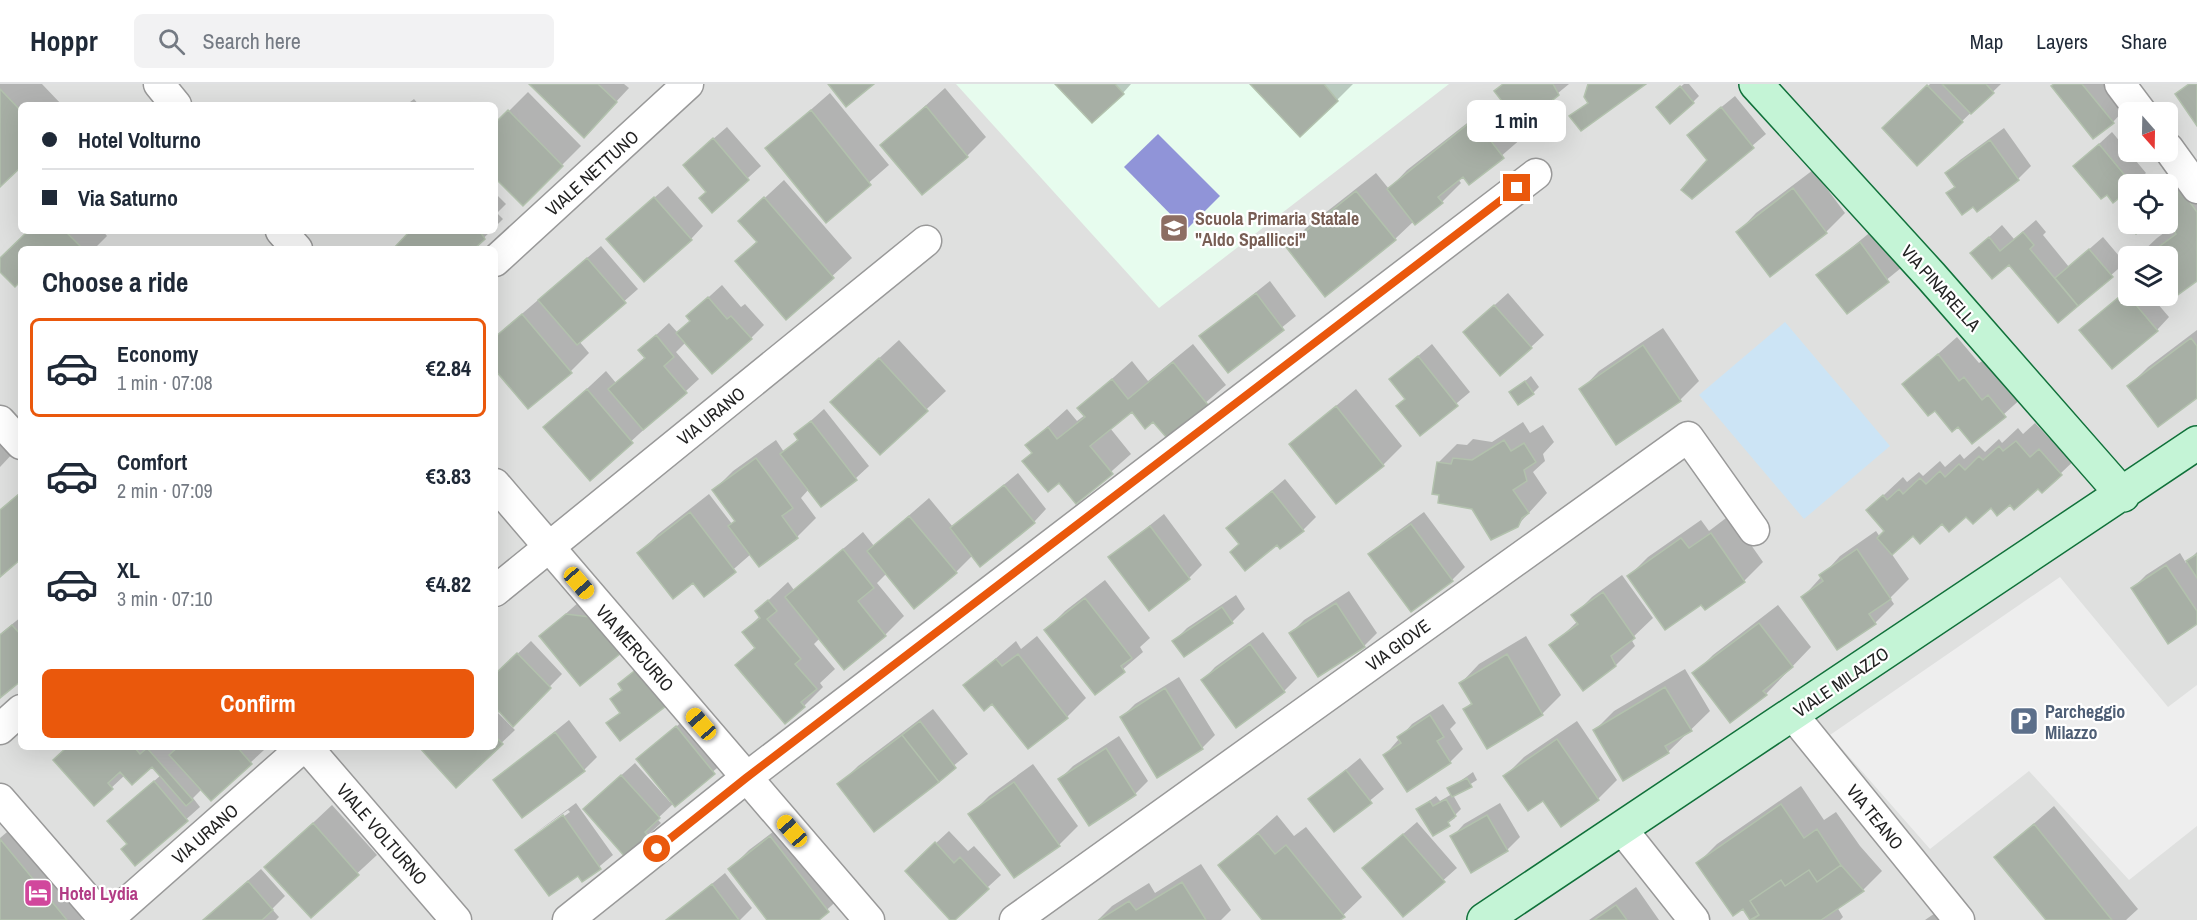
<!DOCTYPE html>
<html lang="en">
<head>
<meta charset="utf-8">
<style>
  :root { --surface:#fff; --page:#f2f2f3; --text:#1f2937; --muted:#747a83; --line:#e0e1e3; --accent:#ea580c }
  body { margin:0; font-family:"Archivo Narrow",sans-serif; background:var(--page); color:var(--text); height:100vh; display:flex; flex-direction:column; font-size:22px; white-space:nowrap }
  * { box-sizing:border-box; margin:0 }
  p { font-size:20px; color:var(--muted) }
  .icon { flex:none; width:33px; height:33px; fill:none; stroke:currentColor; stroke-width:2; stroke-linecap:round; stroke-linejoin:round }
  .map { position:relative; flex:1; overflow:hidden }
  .details { position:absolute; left:18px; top:162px; width:480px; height:504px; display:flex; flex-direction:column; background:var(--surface); border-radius:9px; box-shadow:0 6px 24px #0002 }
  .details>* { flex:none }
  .top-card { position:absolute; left:18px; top:18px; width:480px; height:132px; border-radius:9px; box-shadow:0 6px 24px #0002; display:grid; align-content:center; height:132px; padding:0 24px; background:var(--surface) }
  .needle { width:39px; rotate:160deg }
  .controls { position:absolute; left:2118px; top:18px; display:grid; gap:12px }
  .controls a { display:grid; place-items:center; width:60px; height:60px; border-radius:9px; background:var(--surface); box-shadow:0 6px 24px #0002; font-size:30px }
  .end { position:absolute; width:27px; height:27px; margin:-14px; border:8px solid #ea580c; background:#fff; box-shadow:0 0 0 3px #fff }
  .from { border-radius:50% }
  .bubble { position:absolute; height:42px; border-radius:9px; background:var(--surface); box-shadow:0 6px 24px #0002; font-size:20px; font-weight:700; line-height:42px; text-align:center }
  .car { position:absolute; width:18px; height:36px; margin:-18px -9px; border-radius:8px; box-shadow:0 0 4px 2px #0007; background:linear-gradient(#f5c518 24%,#345 0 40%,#f5c518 0 76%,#345 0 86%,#f5c518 0) }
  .top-card b { display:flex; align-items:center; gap:21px; height:57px; font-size:22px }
  .top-card b+b { border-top:2px solid var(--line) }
  .top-card i { width:15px; height:15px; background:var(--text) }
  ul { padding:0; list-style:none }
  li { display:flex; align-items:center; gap:18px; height:99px; margin:0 12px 9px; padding:0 12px; border:3px solid transparent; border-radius:9px }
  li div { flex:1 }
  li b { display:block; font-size:22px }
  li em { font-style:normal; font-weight:700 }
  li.selected { border-color:var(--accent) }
  li>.icon { width:54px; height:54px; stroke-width:1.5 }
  h2 { padding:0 24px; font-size:27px; line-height:72px }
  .primary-button { display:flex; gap:12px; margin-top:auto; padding:12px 24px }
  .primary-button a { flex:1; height:69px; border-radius:9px; background:var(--accent); color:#fff; font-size:24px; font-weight:700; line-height:69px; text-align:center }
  header { display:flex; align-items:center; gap:36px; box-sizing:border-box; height:84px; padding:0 30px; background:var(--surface); border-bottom:2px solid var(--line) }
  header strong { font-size:28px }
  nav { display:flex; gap:33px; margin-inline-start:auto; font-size:21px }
  .search { width:420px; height:54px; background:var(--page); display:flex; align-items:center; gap:15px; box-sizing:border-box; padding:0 21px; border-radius:9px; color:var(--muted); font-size:22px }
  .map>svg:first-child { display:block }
  .residential { fill:#dfe0df; fill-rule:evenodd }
  .education { fill:#e7fcee }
  .park { fill:#cce4f5 }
  .pitch { fill:#9094d8 }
  .parking { fill:#eee }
  .shadow { fill:#0003 }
  .building { fill:#a7afa5; stroke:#b2c1ad; stroke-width:1.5 }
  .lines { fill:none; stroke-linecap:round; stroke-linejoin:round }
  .street-casing { stroke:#999; stroke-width:33 }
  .secondary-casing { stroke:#10713a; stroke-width:36 }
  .street { stroke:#fff; stroke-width:30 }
  .secondary { stroke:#c4f4d6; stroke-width:33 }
  .route { stroke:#ea580c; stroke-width:8 }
  .labels { text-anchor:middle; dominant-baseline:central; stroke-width:4.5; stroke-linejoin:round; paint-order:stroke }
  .street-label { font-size:18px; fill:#222; stroke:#fff }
  .education-label { font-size:18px; font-weight:bold; fill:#785e54; stroke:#fff; text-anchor:start }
  .service-label { font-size:18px; font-weight:bold; fill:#4e5e75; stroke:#fff; text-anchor:start }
  .hotel-label { font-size:18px; font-weight:bold; fill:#b23c85; stroke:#fff; text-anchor:start }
</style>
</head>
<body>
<header>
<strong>Hoppr</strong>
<div class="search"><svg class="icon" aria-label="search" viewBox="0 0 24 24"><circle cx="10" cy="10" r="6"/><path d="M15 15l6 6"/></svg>Search here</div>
<nav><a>Map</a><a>Layers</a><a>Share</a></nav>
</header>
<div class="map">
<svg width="2197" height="836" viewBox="0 0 2197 836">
  <rect width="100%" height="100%" fill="#e9f1e9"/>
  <path class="residential" d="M0,0H2197V836H0ZM21,21H495V147H21ZM2128,28H2168V68H2128ZM2128,100H2168V140H2128ZM21,165H495V663H21ZM2128,172H2168V212H2128Z"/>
  <path class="education" d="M956,0H1449L1159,224Z"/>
  <path class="park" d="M1785,238L1890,362L1804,435L1699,311Z"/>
  <path class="pitch" d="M1158,50L1220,112L1186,146L1124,83Z"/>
  <path class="parking" d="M2060,493L2168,623L2197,601V742L2129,796L2029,687L1930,765L1830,651Z"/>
  <path class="shadow" d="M0,0H42L62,21H21V81L0,101Z
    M531,0H624L629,4L584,52Z
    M1058,0H1131L1123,9Z
    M1252,0H1353L1337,16Z
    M1503,0H1569L1535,28L1526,16L1496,7Z
    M1684,0H1689L1699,12L1693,18L1664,17Z
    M1930,0H2001L1917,80L1897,32Z
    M2056,0H2105L2125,25L2113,38Z
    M945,4L986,53L967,72L882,61Z
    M528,8L581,62L523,120L495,92V41Z
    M830,9L889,81L826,136L767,64Z
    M1735,12L1766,50L1692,113L1709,76L1702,39Z
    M414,15L419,21H406Z
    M1494,18L1522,54L1470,99L1463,91L1458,95L1461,99L1442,118L1416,139L1414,137L1395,155L1288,163L1306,144L1376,89L1389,105L1407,86Z
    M727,43L761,82L712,127L698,68Z
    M2004,44L2031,82L2018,95L1973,121L1948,109L1956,101L1947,89L1960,76Z
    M2112,48L2146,89L2134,100H2128V105L2114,117L2075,82Z
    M2194,78L2197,82V196L2169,216L2165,212L2168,172H2138L2157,154L2168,146H2175L2168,135V100H2162Z
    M1813,86L1845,129L1826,148L1770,191L1738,148L1756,129Z
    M784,96L852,174L786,234L737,177L757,157L740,137Z
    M668,102L703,142L691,155L621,142Z
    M495,109L506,120L497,129L503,135L495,143Z
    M2036,136L2046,148L2043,151L2069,183L2103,153L2125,179L2058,237L2009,179L1972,169L2002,141L2014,155Z
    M1873,146L1901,184L1847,228L1818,191Z
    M29,147H103L107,152L94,165H21V195L0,186V176Z
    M410,147H491L472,165H395Z
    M601,162L638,205L579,257L589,269L570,288L495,283V253Z
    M1270,197L1296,232L1228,287L1201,252Z
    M722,201L741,223L745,220L764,241L751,254L686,258L676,268L699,295L590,395L545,344L606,287L616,299L646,272L640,266L669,239L678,249L691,236L688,232Z
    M2128,205V212H2151L2169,233L2157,246H2081Z
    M1508,209L1544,251L1531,263L1465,248Z
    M1663,244L1699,297L1680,316L1617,359L1581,306L1599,287Z
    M2197,246V312L2129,302L2148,283Z
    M1957,253L1979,279L1984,276L2002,298L2008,293L2024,312L1973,358L1959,341L1904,300Z
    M899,256L946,307L880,369L851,300Z
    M1193,260L1226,301L1167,352L1154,336L1132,326L1110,344L1131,370L1077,418L1027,361L1067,325L1077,337L1085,331L1079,324L1132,277L1148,297Z
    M1432,260L1470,308L1420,350L1406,314L1391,295Z
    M1531,292L1539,303L1533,309H1511Z
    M1356,305L1402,362L1383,381L1291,360Z
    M824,325L869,382L856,394L809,405L801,414L816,434L797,453L751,470L704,511L693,497L639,469L658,450L709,410L732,440L736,436L714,406L733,387L776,356L784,368L799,354L796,350Z
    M1523,338L1530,349L1543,341L1554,358L1543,370L1545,377L1533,388L1547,409L1517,442L1472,424L1438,379L1457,360L1467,361L1473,355L1492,358Z
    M2035,339L2050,355L2059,347L2080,371L2042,407L2038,403L2010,419L1991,422L1913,450L1891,469L1909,495L1890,514L1894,520L1875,539L1803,513L1840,472L1876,447L1880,453L1886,447L1868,426L1903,393L1907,398L1919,388L1923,392L1940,377L1945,383L1960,370L1964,375L1979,362L1985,368L1999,355L2002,359L2018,344L2023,350Z
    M0,351L15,367L0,383Z
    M1018,389L1046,425L1034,438L973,471L956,488L887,489L877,499L904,532L885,551L820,554L814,560L835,585L820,599L823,603L804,622L737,581L756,562L744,548L760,532L757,527L788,498L794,506L863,448L874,462L929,414L953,443Z
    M1285,395L1316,433L1303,446L1277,459L1240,460L1228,444Z
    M21,408V473L1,491L0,426Z
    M1424,428L1465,483L1452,496L1370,470L1383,458Z
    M1164,430L1202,481L1189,494L1110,473Z
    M1730,431L1763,478L1744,497L1701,519L1629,492L1648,473L1701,436L1709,447Z
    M2197,468V539L2133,504L2146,491L2180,469L2186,479Z
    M1622,491L1653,534L1631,555L1635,562L1616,581L1583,605L1551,562L1578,537L1573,532L1592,513Z
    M1105,496L1150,554L1140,563L1143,568L1095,609L1046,546L1065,527Z
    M1349,507L1377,549L1364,562L1291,549L1304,536Z
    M1236,511L1245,525L1232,538L1184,571L1174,557L1187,544Z
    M580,517L631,556L619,569L541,552Z
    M1778,521L1811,563L1766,610L1694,590L1713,571Z
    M21,533V595L0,612V550Z
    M1263,548L1297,594L1284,607L1236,642L1203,596L1215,583Z
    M1037,552L1086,614L1067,633L993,618L965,601L1016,557L1021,565Z
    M1526,552L1561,611L1542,630L1465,625L1472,618L1461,599L1479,580Z
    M531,557L562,590L513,640L500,627L498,629L515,646L456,702L421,663H495V591Z
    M1685,585L1710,627L1668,668L1595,646L1614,627Z
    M1179,593L1215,651L1202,664L1122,633L1135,620Z
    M1443,620L1456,639L1450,645L1463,665L1450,678L1385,671L1412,640Z
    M933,625L968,670L874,746L839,701L858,682Z
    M690,631L727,676L674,719L657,735L661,739L626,771L598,712L635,679L670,718L672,716L638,675Z
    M569,636L597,673L584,686L495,696Z
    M1577,637L1617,696L1598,715H1543L1505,692L1524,673Z
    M1119,652L1148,697L1135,710L1060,695L1073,682Z
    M68,663H261L264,666L211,715L202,705L193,714L200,723L136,780L128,760L122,725L161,691L152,681L125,691L94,720Z
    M1360,674L1384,705L1334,746L1310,715Z
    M1033,680L1078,742L1059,761L970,731L989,712Z
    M1473,688L1477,696L1453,711L1461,725L1454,732L1455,734L1433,750L1418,725L1436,712L1440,717L1452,710L1449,705Z
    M1801,702L1824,736L1836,728L1860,762L1882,787L1863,806L1837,823L1843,833L1840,836H1753L1698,779L1717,760Z
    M576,719L613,771L583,796L578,790L517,766L530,754V757L570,728L568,726L530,753Z
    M1500,719L1520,753L1507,766L1452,753L1464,740Z
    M332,721L377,771L311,832L266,783Z
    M2054,722L2138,825L2126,836H2048L1996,773Z
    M1277,731L1294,752L1306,743L1362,813L1338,836H1264L1220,781Z
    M790,735L846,808L816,836H769L730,785L749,766Z
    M20,737L92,825L81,836H0V754Z
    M1417,738L1457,784L1404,831L1364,784Z
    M949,747L968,767L974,762L1001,791L952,836L920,774Z
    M1201,780L1231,826L1221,836H1098L1112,822L1149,799L1155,809Z
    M261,785L285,812L272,825L279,833L276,836H203Z
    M725,789L752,824L740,836H668Z
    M1636,803L1659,836H1589Z
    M1944,823L1954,836H1925Z"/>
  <path class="building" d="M529,0H598L617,18L584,54Z
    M828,0H874L846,23Z
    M1055,0H1115L1124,10L1092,39Z
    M1250,0H1324L1338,17L1300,53Z
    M1503,0H1553L1559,11L1535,30L1526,18L1511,29L1494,7Z
    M1588,0H1646L1581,47L1569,32L1588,19L1584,13Z
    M1942,0H1986L1994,9L1971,30Z
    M2054,0H2082L2114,39L2093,55L2051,2Z
    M2189,0H2197V42L2175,10Z
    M1927,1L1963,38L1917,82L1882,44Z
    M1680,2L1694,19L1670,40L1656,23Z
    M0,5L21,27V83L0,103Z
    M926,22L968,73L922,111L880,61Z
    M1721,23L1754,64L1692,115L1681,106L1707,76L1687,51Z
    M508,26L563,82L523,122L495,94V39Z
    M811,26L871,101L826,139L765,64Z
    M1474,35L1504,74L1469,101L1463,93L1438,113L1443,119L1415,141L1387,105Z
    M713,54L749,96L712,129L699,114L706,108L683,81Z
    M1990,56L2019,96L1977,128L1973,123L1962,131L1946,109L1955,103L1945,89Z
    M2099,60L2132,100H2128V107L2113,119L2107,111L2101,115L2073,82Z
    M2174,96L2197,128V197L2168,218L2164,212H2168V172H2136L2147,165L2157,164L2176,150L2168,137V101Z
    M1793,104L1827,149L1770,193L1736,148Z
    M1356,107L1396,156L1325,213L1286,163Z
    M654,113L692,156L644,198L606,155Z
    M764,113L834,194L786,236L735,177L757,158L738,137Z
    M2128,129V140H2151L2136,150L2123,132Z
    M28,147H65L83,165H21V197L15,203L0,188V174Z
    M410,147H480L485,155L474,165H393Z
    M2023,148L2034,161L2030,165L2078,222L2058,239L2009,181L1992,195L1970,169L1989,153L2000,167Z
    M1860,158L1889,198L1847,230L1816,191Z
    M2089,165L2113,193L2078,222L2055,194Z
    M587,174L626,219L577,261L538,216Z
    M2125,208L2158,247L2112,285L2079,246Z
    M1256,209L1284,246L1228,289L1199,252Z
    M708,213L727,235L731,232L752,255L712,290L676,249L690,237L686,232Z
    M1494,221L1532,264L1500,292L1463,248Z
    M522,230L572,289L528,325L495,286V253Z
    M656,251L674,273L664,282L687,309L643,346L608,305L645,274L638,266Z
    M2191,254L2197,262V314L2158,343L2127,302Z
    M1643,261L1681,317L1616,361L1579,305Z
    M1938,270L1959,297L1964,293L1982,316L1988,311L2006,333L1972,360L1958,343L1952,348L1935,327L1928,332L1902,300Z
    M1418,272L1458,322L1420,352L1396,322L1405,315L1389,295Z
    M879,274L928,327L880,371L830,318Z
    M1173,278L1208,321L1167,354L1153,338L1145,345L1132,328L1090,362L1113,390L1076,420L1059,399L1048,408L1022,377L1032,369L1025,361L1048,343L1057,355L1085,333L1077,324L1112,295L1128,315Z
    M1525,297L1534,310L1518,321L1509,308Z
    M587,305L633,359L590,397L543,343Z
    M1336,322L1384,382L1336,420L1289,360Z
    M811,337L857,396L821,423L780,370L798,356L794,350Z
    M1504,356L1511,367L1524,359L1536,378L1524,386L1527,397L1513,406L1529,429L1522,434L1518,443L1491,456L1472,425L1438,419L1439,411L1432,410L1437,378L1451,380L1453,374L1472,376Z
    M2016,357L2030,373L2039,365L2062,391L2042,409L2038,405L2014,426L2010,421L1997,432L1991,424L1973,440L1966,433L1949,448L1942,440L1920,460L1913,452L1892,471L1877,454L1884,447L1866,426L1883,411L1887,416L1899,405L1903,410L1920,394L1926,400L1940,387L1945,393L1959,380L1965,386L1979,372L1983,376L1999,362L2003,367Z
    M756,374L793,424L782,432L798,454L759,483L728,442L735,437L712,406Z
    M1004,401L1035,439L980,483L950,444Z
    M1272,407L1304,447L1280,465L1277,461L1245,487L1230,468L1239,460L1226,444Z
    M20,409L21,475L0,493V426Z
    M690,428L736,488L704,513L693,499L673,515L637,469Z
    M909,432L957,489L914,525L867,467Z
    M1411,440L1453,497L1411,528L1368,470Z
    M1150,442L1190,495L1149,527L1108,473Z
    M1711,449L1745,498L1705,526L1701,521L1665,546L1627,492L1681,454L1689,464Z
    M843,465L874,504L858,517L886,552L844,586L785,513Z
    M1857,465L1891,515L1869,530L1876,540L1837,566L1801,513L1823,497L1819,491Z
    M2197,470V494L2186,477Z
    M2166,481L2197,527V540L2168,560L2131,504Z
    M1603,508L1635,554L1611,572L1616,582L1583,607L1549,561L1578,540L1571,531Z
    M1085,514L1132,574L1121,582L1125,588L1095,611L1044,546Z
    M768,516L777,527L767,535L801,575L795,580L817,605L801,618L805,623L785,640L735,581L755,564L742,548L760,534L755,527Z
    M1336,519L1365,563L1318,593L1289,549Z
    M1222,523L1233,539L1184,573L1172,557Z
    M566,530L590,533L620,570L580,602L539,552Z
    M1759,539L1793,583L1763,607L1767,611L1730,639L1692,589Z
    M12,541L21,551V597L0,614V551Z
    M1250,560L1285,608L1236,644L1201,596Z
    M517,569L551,604L513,643L495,623V590Z
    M1018,570L1068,634L1028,665L992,620L984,627L963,601L996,575L1002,582Z
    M1507,570L1543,631L1487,665L1463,625L1472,620L1459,599Z
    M638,584L666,622L620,657L606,639L620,629L610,615L622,606L618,600Z
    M1665,603L1692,647L1665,662L1669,669L1623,697L1593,646Z
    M1165,604L1203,665L1157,694L1120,633Z
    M1430,631L1444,653L1437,657L1451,679L1407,708L1383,671L1401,659L1397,653Z
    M920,637L956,684L939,698L902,651Z
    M676,642L715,690L675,723L636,675Z
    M555,648L585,687L522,734L493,696Z
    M902,651L939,698L874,748L837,700Z
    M495,652L503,660L456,704L419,663H495Z
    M1557,655L1599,716L1561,743L1543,717L1528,727L1503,692Z
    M67,663H134L140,670L147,664L193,716L186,722L152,683L132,701L120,688L108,699L113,705L94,722L53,676Z
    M178,663H237L252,680L211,717L169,671Z
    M1106,664L1136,711L1089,742L1058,695Z
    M1346,686L1372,719L1334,748L1308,715Z
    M621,691L660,734L645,748L649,753L626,774L583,725Z
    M1467,694L1472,703L1452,713L1447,704Z
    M154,697L188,737L135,782L121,765L127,760L107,737Z
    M1014,698L1060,762L1014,794L968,730Z
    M1446,715L1456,732L1448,738L1450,742L1433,752L1416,725L1430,717L1433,722Z
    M1781,720L1804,754L1817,745L1841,781L1817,798L1809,786L1785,802L1781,796L1750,817L1759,831L1750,836L1743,825L1733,832L1696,779Z
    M563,731L601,785L582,798L578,792L549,812L515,766Z
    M1487,731L1508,767L1471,789L1450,752Z
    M313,739L359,791L311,834L264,783Z
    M2034,740L2112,836H2046L1994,773Z
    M1258,749L1275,770L1286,761L1345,833L1340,836H1262L1218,781Z
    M1403,750L1445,798L1403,833L1362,784Z
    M770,752L829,828L819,836H767L728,785Z
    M0,755L67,836H0Z
    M935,758L954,779L960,773L989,805L955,836H950L905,787Z
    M1841,781L1864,807L1821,836H1752L1759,831L1750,817L1781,796L1785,802L1809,786L1817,798Z
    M248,797L273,826L262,836H203Z
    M1182,798L1206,836H1099L1129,817L1136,826Z
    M712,800L739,836H666Z
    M1616,821L1627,836H1594Z"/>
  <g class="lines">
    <g class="street-casing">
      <path id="street" d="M159,0L176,21
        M2120,0L2141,28
        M2168,64L2197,104
        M281,147L297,165
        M495,177L688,0
        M0,337L21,360
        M495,400L869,836
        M495,507L926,157
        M1792,630L1959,836
        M0,645L21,626
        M307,663L456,836
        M0,715L105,836
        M1621,744L1694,836
        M107,836L303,663
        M568,836L746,694L1536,90
        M1015,836L1688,353L1754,446"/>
    </g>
    <g class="secondary-casing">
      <path id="secondary" d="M1756,0L1931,192L2123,411
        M1484,836L2197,359"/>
    </g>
    <use href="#street" class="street"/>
    <use href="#secondary" class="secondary"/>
  </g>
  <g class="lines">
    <path class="route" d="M657,765L746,694L1517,104"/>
  </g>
  <defs>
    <g id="school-square" transform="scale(1.5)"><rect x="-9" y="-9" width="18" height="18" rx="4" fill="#8d6e63" stroke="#fff"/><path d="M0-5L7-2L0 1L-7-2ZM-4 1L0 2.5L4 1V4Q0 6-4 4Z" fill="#fff"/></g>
    <g id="parking-square" transform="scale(1.5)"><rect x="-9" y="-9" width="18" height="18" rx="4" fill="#5c6f8a" stroke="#fff"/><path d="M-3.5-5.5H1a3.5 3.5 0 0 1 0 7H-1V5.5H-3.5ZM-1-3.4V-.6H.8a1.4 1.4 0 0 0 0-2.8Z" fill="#fff"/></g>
    <g id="hotel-square" transform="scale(1.5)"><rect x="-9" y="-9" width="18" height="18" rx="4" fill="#d1479c" stroke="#fff"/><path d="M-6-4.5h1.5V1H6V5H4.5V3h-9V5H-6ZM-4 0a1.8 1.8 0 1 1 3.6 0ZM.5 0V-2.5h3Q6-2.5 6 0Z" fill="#fff"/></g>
  </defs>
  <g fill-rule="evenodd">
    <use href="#school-square" x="1174" y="144"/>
    <use href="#parking-square" x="2024" y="637"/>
    <use href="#hotel-square" x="38" y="809"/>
  </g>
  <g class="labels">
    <g class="street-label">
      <text transform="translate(592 89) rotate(-42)">VIALE NETTUNO</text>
      <text transform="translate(1941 204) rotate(48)">VIA PINARELLA</text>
      <text transform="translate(711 332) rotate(-39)">VIA URANO</text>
      <text transform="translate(1398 561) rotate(-36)">VIA GIOVE</text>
      <text transform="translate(635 564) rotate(49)">VIA MERCURIO</text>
      <text transform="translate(1841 598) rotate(-34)">VIALE MILAZZO</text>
      <text transform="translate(1875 733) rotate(51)">VIA TEANO</text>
      <text transform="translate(205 750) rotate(-41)">VIA URANO</text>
      <text transform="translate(382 750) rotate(49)">VIALE VOLTURNO</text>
    </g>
    <g class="education-label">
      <text x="1195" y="134">Scuola Primaria Statale<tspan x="1195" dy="21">"Aldo Spallicci"</tspan></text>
    </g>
    <g class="service-label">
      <text x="2045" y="627">Parcheggio<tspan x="2045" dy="21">Milazzo</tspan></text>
    </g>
    <g class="hotel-label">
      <text x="59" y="809">Hotel Lydia</text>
    </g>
  </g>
</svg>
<div class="controls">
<a><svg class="needle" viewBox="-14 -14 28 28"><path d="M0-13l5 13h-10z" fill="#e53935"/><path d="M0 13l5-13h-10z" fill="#747a83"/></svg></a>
<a><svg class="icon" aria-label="locate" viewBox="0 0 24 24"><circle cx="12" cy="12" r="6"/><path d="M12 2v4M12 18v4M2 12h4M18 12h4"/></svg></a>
<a><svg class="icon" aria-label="layers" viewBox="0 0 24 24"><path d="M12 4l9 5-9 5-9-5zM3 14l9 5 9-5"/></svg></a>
</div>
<i class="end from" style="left:657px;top:765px"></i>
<i class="end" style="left:1517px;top:104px"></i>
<div class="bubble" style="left:1467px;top:16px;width:99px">1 min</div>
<i class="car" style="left:579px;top:499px;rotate:139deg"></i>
<i class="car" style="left:701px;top:640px;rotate:319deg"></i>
<i class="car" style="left:792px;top:747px;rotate:319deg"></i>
<div class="top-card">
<b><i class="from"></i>Hotel Volturno</b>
<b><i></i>Via Saturno</b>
</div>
<section class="details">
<h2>Choose a ride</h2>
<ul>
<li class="selected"><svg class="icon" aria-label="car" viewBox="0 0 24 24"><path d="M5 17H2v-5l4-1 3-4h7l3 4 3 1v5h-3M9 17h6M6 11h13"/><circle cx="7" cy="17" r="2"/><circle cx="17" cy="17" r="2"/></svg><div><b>Economy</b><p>1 min · 07:08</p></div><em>€2.84</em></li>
<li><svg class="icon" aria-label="car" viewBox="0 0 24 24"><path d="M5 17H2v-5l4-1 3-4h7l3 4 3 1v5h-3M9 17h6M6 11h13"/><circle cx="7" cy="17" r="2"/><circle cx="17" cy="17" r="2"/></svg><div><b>Comfort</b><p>2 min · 07:09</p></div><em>€3.83</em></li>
<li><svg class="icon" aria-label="car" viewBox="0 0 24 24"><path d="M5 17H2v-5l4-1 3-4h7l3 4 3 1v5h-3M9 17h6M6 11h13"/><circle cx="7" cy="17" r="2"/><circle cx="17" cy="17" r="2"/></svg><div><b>XL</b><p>3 min · 07:10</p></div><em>€4.82</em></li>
</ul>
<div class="primary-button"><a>Confirm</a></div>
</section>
</div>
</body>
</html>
